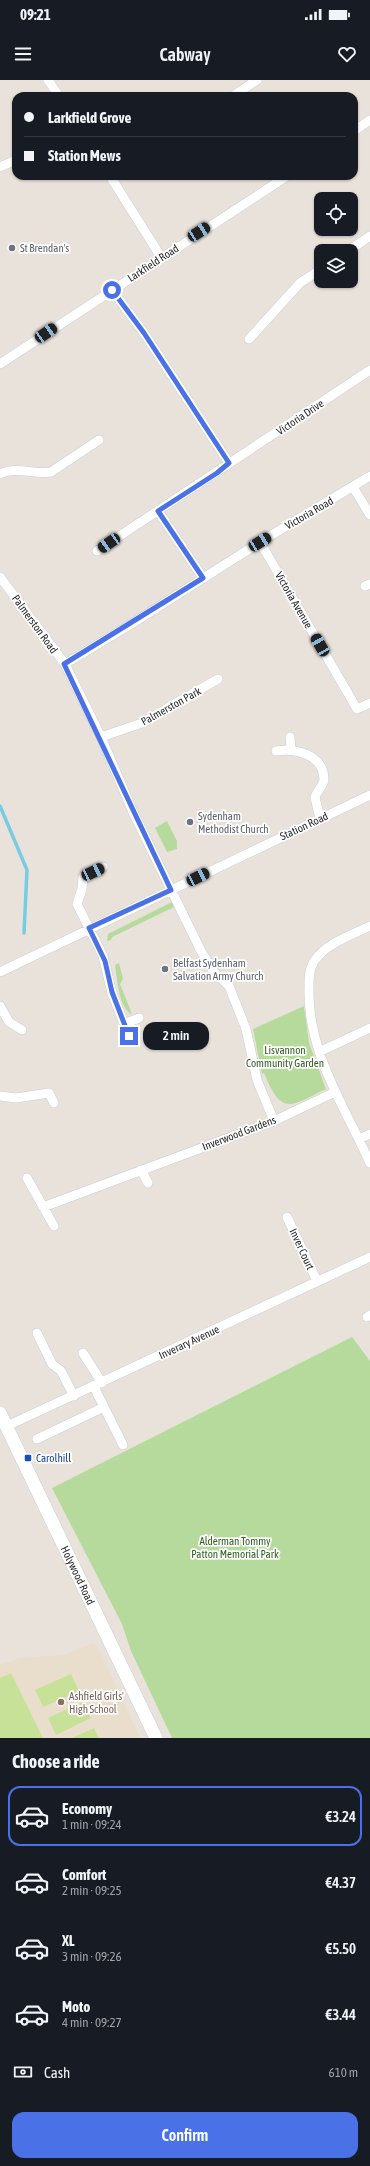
<!DOCTYPE html>
<html lang="en">
<head>
<meta charset="utf-8">
<style>
  :root { --surface:#171b24; --page:#20242c; --text:#f1f3f6; --muted:#9ea1a6; --line:#363941; --accent:#4a72e6 }
  body { margin:0; font-family:"Asap Condensed",sans-serif; background:var(--page); color:var(--text); height:100vh; display:flex; flex-direction:column; font-size:15px; white-space:nowrap }
  * { box-sizing:border-box; margin:0 }
  p { font-size:13px; color:var(--muted) }
  .icon { flex:none; width:22px; height:22px; fill:none; stroke:currentColor; stroke-width:2; stroke-linecap:round; stroke-linejoin:round }
  .map { position:relative; height:1658px; overflow:hidden }
  .panel { display:flex; flex-direction:column; background:var(--surface); flex:1 }
  .panel>* { flex:none }
  .hud { position:absolute; left:12px; top:12px; width:346px; height:88px; border-radius:12px; box-shadow:0 1px 3px #0004; display:grid; align-content:center; height:88px; padding:0 12px; background:var(--surface) }
  .tools { position:absolute; left:314px; top:112px; display:grid; gap:8px }
  .tools a { display:grid; place-items:center; width:44px; height:44px; border-radius:8px; background:var(--surface); box-shadow:0 1px 3px #0004; font-size:20px }
  .end { position:absolute; width:18px; height:18px; margin:-9px; border:5px solid #4a72e6; background:#fff; box-shadow:0 0 0 2px #fff }
  .from { border-radius:50% }
  .bubble { position:absolute; height:28px; border-radius:12px; background:var(--surface); box-shadow:0 1px 3px #0004; font-size:13px; font-weight:600; line-height:28px; text-align:center }
  .car { position:absolute; width:12px; height:24px; margin:-12px -6px; border-radius:5px; box-shadow:0 0 3px 1px #0007; background:linear-gradient(#222 24%,#8ab4d8 0 40%,#222 0 76%,#8ab4d8 0 86%,#222 0) }
  .hud b { display:flex; align-items:center; gap:14px; height:38px; font-size:15px }
  .hud b+b { border-top:1px solid var(--line) }
  .hud i { width:10px; height:10px; background:var(--text) }
  ul { padding:0; list-style:none }
  li { display:flex; align-items:center; gap:12px; height:60px; margin:0 8px 6px; padding:0 4px; border:2px solid transparent; border-radius:12px }
  li div { flex:1 }
  li b { display:block; font-size:15px }
  li em { font-style:normal; font-weight:600 }
  li.current { border-color:var(--accent) }
  li>.icon { width:36px; height:36px; stroke-width:1.5 }
  h2 { padding:0 12px; font-size:18px; line-height:48px }
  .pay { display:flex; align-items:center; gap:10px; height:44px; padding:0 12px; font-size:15px }
  .pay p { margin-inline-start:auto }
  .primary-button { display:flex; gap:8px; margin-top:auto; padding:8px 12px }
  .primary-button a { flex:1; height:46px; border-radius:12px; background:var(--accent); color:#fff; font-size:16px; font-weight:600; line-height:46px; text-align:center }
  .status { display:flex; justify-content:space-between; align-items:center; height:28px; padding:0 20px; background:var(--surface); direction:ltr }
  .status svg { height:11px; fill:currentColor }
  header { display:flex; justify-content:space-between; align-items:center; height:52px; padding:0 12px; background:var(--surface); font-size:18px; font-weight:600 }
  .map>svg:first-child { display:block }
  .education { fill:#e9decc }
  .green { fill:#b6da9c }
  .pitch { fill:#c7e199 }
  .lines { fill:none; stroke-linecap:round; stroke-linejoin:round }
  .stream { stroke:#78cce1; stroke-width:3.5 }
  .street-casing { stroke:#c9cdd8; stroke-width:10 }
  .secondary-casing { stroke:#c9cdd8; stroke-width:14 }
  .street { stroke:#fff; stroke-width:9 }
  .secondary { stroke:#fff; stroke-width:13 }
  .route { stroke:#4a72e6; stroke-width:5 }
  .worship-dot { fill:#6b7280; stroke:#fff; stroke-width:1.5 }
  .transit-dot { fill:#1a4fb4; stroke:#fff; stroke-width:1.5 }
  .education-dot { fill:#8d6e63; stroke:#fff; stroke-width:1.5 }
  .labels { text-anchor:middle; dominant-baseline:central; stroke-width:3.5; stroke-linejoin:round; paint-order:stroke }
  .worship-label { font-size:11px; fill:#5b616d; stroke:#fff; text-anchor:start }
  .street-label { font-size:11px; fill:#282828; stroke:#fff }
  .park-label { font-size:11px; fill:#315c20; stroke:#fff }
  .transit-label { font-size:11px; fill:#164399; stroke:#fff; text-anchor:start }
  .education-label { font-size:11px; fill:#785e54; stroke:#fff; text-anchor:start }
</style>
</head>
<body>
<div class="status"><b>09:21</b><svg viewBox="0 0 49 12"><path d="M0 12V9h3v3zM5 12V6h3v6zM10 12V3h3v9zM15 12V0h3v12zM26 1h20v11H26zM47 4h2v5h-2z"/></svg></div>
<header><svg class="icon" aria-label="menu" viewBox="0 0 24 24"><path d="M4 6h16M4 12h16M4 18h16"/></svg>Cabway<svg class="icon" aria-label="heart" viewBox="0 0 24 24"><path d="M12 20l-8-8c-3-5 5-10 8-4 3-6 11-1 8 4z"/></svg></header>
<div class="map">
<svg width="370" height="1658" viewBox="0 0 370 1658">
  <rect width="100%" height="100%" fill="#e9e2db"/>
  <path class="education" d="M94,1563L101,1573L140,1658H0V1585L20,1578L63,1575Z"/>
  <path class="green" d="M167,741L177,761V769L167,772L155,748Z
    M172,822L174,827L112,857L111,860L107,861L108,854Z
    M119,883L123,899L120,904L132,934C119,930 117,897 115,885Z
    M304,926L309,963L326,1009C289,1027 282,1036 264,993L262,994L253,949Z
    M352,1257L370,1281V1658H172L131,1571L122,1544L52,1408Z"/>
  <path class="pitch" d="M11,1593L43,1658H0V1598Z
    M71,1594L79,1611L43,1627L35,1610Z
    M83,1622L91,1638L56,1655L48,1638Z
    M94,1648L99,1658H72Z"/>
  <g class="lines">
    <path class="stream" d="M0,726L27,790L24,853"/>
    <g class="street-casing">
      <path id="street" d="M48,0L59,16
        M233,16L257,0
        M354,51L370,40
        M0,87L16,80
        M110,96L161,177
        M348,171L370,156
        M112,210L144,253L229,383
        M249,259L300,203L321,189
        M0,284L287,96
        M0,394C15,386 35,395 51,392L99,360
        M353,407L370,435
        M158,431L203,498
        M260,462L357,629L370,623
        M97,471L370,290
        M0,497L65,584L101,657L133,732L201,871L213,891L229,906L246,949L257,1000L274,1041
        M365,506L370,504
        M65,584L133,543L260,462L370,396
        M101,657L142,643L218,599
        M290,657L291,669
        M276,671C295,668 324,674 324,700C323,706 317,711 315,717L320,739
        M103,787L83,797L82,809L77,824L103,876L112,913L129,956
        M370,846C351,855 327,863 314,881C309,890 309,898 309,907C307,972 345,1027 370,1083
        M0,892L370,715
        M0,926L9,942L22,950
        M124,944L139,938
        M319,972L370,948
        M0,1016L16,1018L49,1013L54,1023
        M359,1059L370,1054
        M141,1090L148,1103
        M27,1098L54,1146
        M43,1127L274,1041L335,1012
        M287,1137L317,1201
        M367,1237L370,1235
        M37,1253L52,1284L61,1291L74,1316
        M83,1273L102,1303
        M94,1307L123,1365
        M7,1346L370,1177
        M37,1359L104,1327"/>
    </g>
    <g class="secondary-casing">
      <g id="secondary">
        <path id="s1" d="M0,1333L156,1658"/>
      </g>
    </g>
    <use href="#street" class="street"/>
    <use href="#secondary" class="secondary"/>
  </g>
  <g class="lines">
    <path class="route" d="M112,210L144,253L229,383L217,393L158,431L203,498L64,584L171,810L89,848L105,881L112,912L129,956"/>
  </g>
  <g class="worship-dot">
    <circle cx="12" cy="168" r="4"/>
    <circle cx="190" cy="742" r="4"/>
    <circle cx="165" cy="889" r="4"/>
  </g>
  <rect class="transit-dot" x="24" y="1374" width="8" height="8" rx="2"/>
  <circle class="education-dot" cx="61" cy="1622" r="4"/>
  <g class="labels">
    <g class="worship-label">
      <text x="20" y="168">St Brendan's</text>
      <text x="198" y="736">Sydenham<tspan x="198" dy="13">Methodist Church</tspan></text>
      <text x="173" y="883">Belfast Sydenham<tspan x="173" dy="13">Salvation Army Church</tspan></text>
    </g>
    <g class="street-label">
      <text transform="translate(153 183) rotate(-33)">Larkfield Road</text>
      <text transform="translate(300 337) rotate(-34)">Victoria Drive</text>
      <text transform="translate(309 433) rotate(-30)">Victoria Road</text>
      <text transform="translate(294 520) rotate(60)">Victoria Avenue</text>
      <text transform="translate(35 544) rotate(54)">Palmerston Road</text>
      <text transform="translate(171 626) rotate(-29)">Palmerston Park</text>
      <text transform="translate(304 746) rotate(-25)">Station Road</text>
      <text transform="translate(239 1053) rotate(-21)">Inverwood Gardens</text>
      <text transform="translate(302 1169) rotate(65)">Inver Court</text>
      <text transform="translate(189 1262) rotate(-25)">Inverary Avenue</text>
      <text stroke="none"><textPath href="#s1" startOffset="180">Holywood Road</textPath></text>
    </g>
    <g class="park-label">
      <text x="285" y="970">Lisvannon<tspan x="285" dy="13">Community Garden</tspan></text>
      <text x="235" y="1461">Alderman Tommy<tspan x="235" dy="13">Patton Memorial Park</tspan></text>
    </g>
    <g class="transit-label">
      <text x="36" y="1378">Carolhill</text>
    </g>
    <g class="education-label">
      <text x="69" y="1616">Ashfield Girls'<tspan x="69" dy="13">High School</tspan></text>
    </g>
  </g>
</svg>
<div class="tools">
<a><svg class="icon" aria-label="locate" viewBox="0 0 24 24"><circle cx="12" cy="12" r="6"/><path d="M12 2v4M12 18v4M2 12h4M18 12h4"/></svg></a>
<a><svg class="icon" aria-label="layers" viewBox="0 0 24 24"><path d="M12 4l9 5-9 5-9-5zM3 14l9 5 9-5"/></svg></a>
</div>
<i class="end from" style="left:112px;top:210px"></i>
<i class="end" style="left:129px;top:956px"></i>
<div class="bubble" style="left:143px;top:942px;width:66px">2 min</div>
<i class="car" style="left:199px;top:152px;rotate:57deg"></i>
<i class="car" style="left:46px;top:253px;rotate:56deg"></i>
<i class="car" style="left:260px;top:462px;rotate:59deg"></i>
<i class="car" style="left:109px;top:463px;rotate:236deg"></i>
<i class="car" style="left:320px;top:565px;rotate:330deg"></i>
<i class="car" style="left:93px;top:792px;rotate:65deg"></i>
<i class="car" style="left:198px;top:797px;rotate:64deg"></i>
<div class="hud">
<b><i class="from"></i>Larkfield Grove</b>
<b><i></i>Station Mews</b>
</div>
</div>
<section class="panel">
<h2>Choose a ride</h2>
<ul>
<li class="current"><svg class="icon" aria-label="car" viewBox="0 0 24 24"><path d="M5 17H2v-5l4-1 3-4h7l3 4 3 1v5h-3M9 17h6M6 11h13"/><circle cx="7" cy="17" r="2"/><circle cx="17" cy="17" r="2"/></svg><div><b>Economy</b><p>1 min · 09:24</p></div><em>€3.24</em></li>
<li><svg class="icon" aria-label="car" viewBox="0 0 24 24"><path d="M5 17H2v-5l4-1 3-4h7l3 4 3 1v5h-3M9 17h6M6 11h13"/><circle cx="7" cy="17" r="2"/><circle cx="17" cy="17" r="2"/></svg><div><b>Comfort</b><p>2 min · 09:25</p></div><em>€4.37</em></li>
<li><svg class="icon" aria-label="car" viewBox="0 0 24 24"><path d="M5 17H2v-5l4-1 3-4h7l3 4 3 1v5h-3M9 17h6M6 11h13"/><circle cx="7" cy="17" r="2"/><circle cx="17" cy="17" r="2"/></svg><div><b>XL</b><p>3 min · 09:26</p></div><em>€5.50</em></li>
<li><svg class="icon" aria-label="car" viewBox="0 0 24 24"><path d="M5 17H2v-5l4-1 3-4h7l3 4 3 1v5h-3M9 17h6M6 11h13"/><circle cx="7" cy="17" r="2"/><circle cx="17" cy="17" r="2"/></svg><div><b>Moto</b><p>4 min · 09:27</p></div><em>€3.44</em></li>
</ul>
<div class="pay"><svg class="icon" aria-label="cash" viewBox="0 0 24 24"><path d="M3 7h18v10H3z"/><circle cx="12" cy="12" r="2"/></svg>Cash<p>610 m</p></div>
<div class="primary-button"><a>Confirm</a></div>
</section>
</body>
</html>
